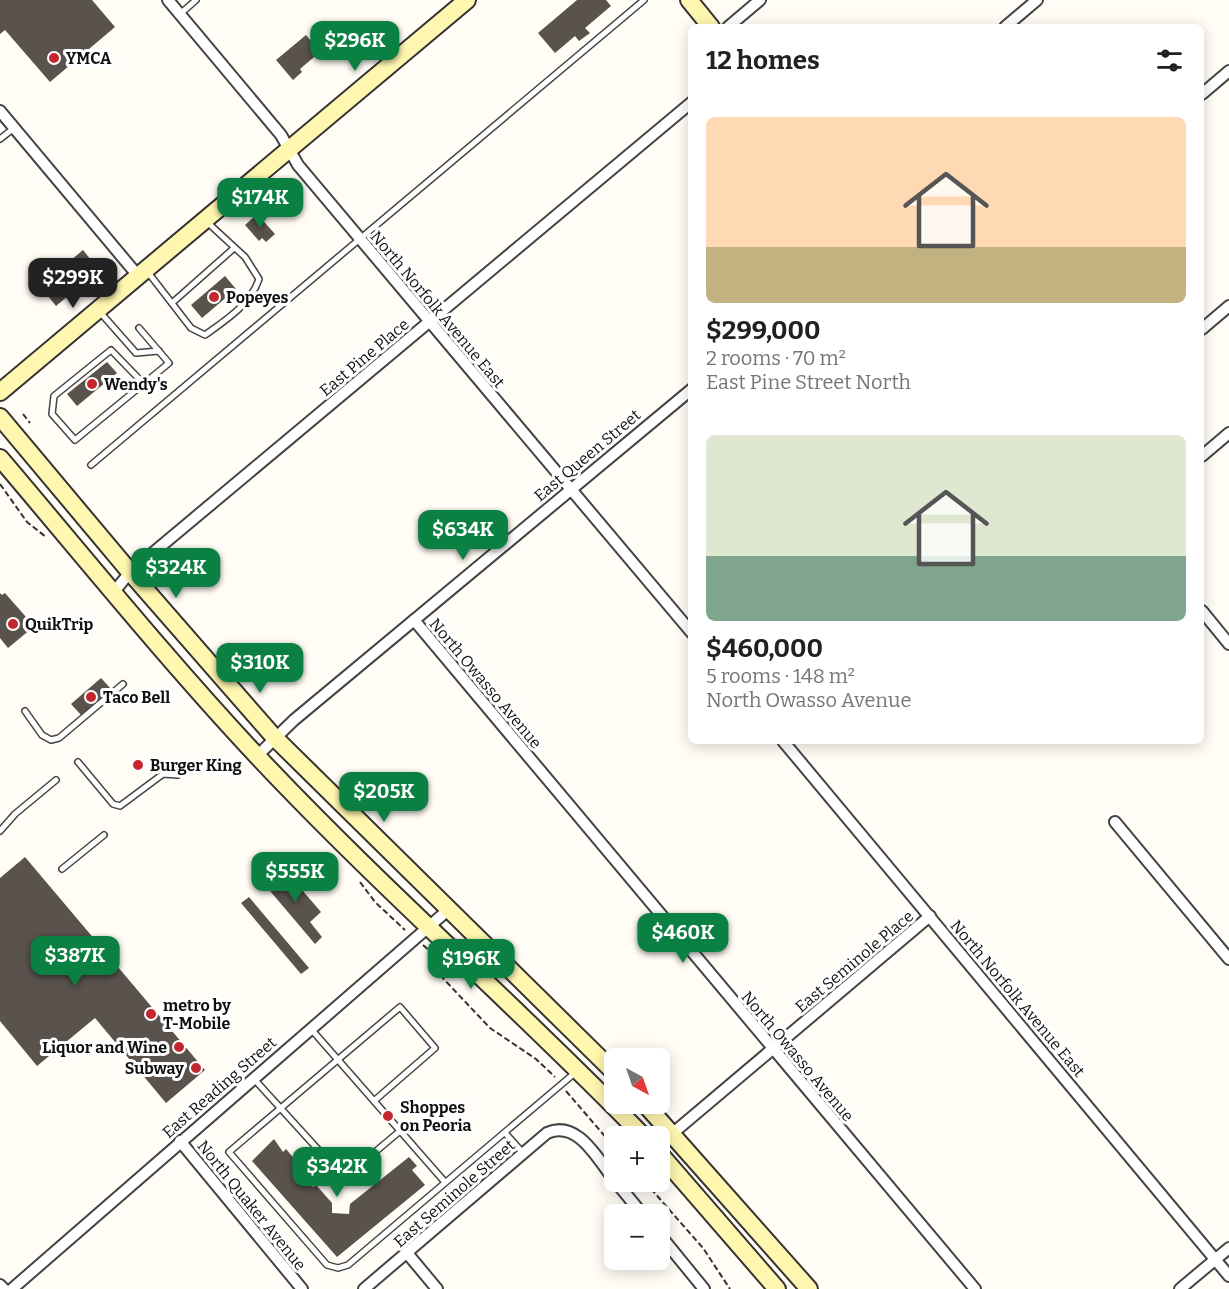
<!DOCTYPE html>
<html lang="en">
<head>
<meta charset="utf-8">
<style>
	body { margin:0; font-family:Bitter,serif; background:#f6f6f6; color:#202124; height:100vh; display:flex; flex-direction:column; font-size:22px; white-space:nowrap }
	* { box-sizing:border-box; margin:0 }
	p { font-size:20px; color:#757577 }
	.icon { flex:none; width:33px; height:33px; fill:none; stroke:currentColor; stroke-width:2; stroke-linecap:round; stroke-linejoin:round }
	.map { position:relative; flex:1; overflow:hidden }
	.side { position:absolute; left:688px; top:24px; width:516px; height:720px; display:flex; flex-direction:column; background:#fff; border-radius:9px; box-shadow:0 3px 15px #0003 }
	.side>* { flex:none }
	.needle { width:39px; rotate:140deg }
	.controls { position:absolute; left:604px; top:1048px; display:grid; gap:12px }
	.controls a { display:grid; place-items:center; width:66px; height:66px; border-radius:9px; background:#fff; box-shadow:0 3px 15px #0003; font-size:30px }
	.price { position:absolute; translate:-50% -51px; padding:0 14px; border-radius:12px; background:#0b8043; color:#fff; font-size:20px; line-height:39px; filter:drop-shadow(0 2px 3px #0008) }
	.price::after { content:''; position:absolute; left:50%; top:36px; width:18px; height:14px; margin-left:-9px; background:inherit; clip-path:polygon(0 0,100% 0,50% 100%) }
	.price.active { background:#222; color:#fff }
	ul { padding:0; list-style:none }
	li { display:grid; align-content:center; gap:12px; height:318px; padding:0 18px }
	li span { display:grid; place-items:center; height:186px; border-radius:9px; color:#555 }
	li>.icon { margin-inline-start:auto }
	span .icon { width:108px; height:108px; fill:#fffc; stroke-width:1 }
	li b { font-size:26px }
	h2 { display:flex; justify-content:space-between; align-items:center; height:72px; padding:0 18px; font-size:26px }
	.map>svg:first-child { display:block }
	.building { fill:#5a524d }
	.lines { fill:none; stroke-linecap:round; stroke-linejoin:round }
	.lane-casing { stroke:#444; stroke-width:8 }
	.street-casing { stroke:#444; stroke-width:14 }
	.secondary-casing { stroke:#333; stroke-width:20 }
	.path { stroke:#333; stroke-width:2; stroke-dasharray:6 3; stroke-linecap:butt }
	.lane { stroke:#fff; stroke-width:5 }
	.street { stroke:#fff; stroke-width:10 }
	.secondary { stroke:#fff6b0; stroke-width:16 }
	.poi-dot { fill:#c4262e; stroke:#fff; stroke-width:2 }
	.labels { text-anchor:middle; stroke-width:6; stroke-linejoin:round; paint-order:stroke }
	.poi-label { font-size:16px; font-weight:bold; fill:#111; stroke:#fff; text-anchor:start }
	.street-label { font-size:16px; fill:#111; stroke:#fff }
</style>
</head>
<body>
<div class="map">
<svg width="1229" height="1289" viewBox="0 0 1229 1289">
	<rect width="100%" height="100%" fill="#fffdf5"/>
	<g class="building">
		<path d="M0 0H92L115 27 50 82 5 30 0 34Z"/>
		<path d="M577 0H606L611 6 585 28 590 33 579 41 575 36 555 53 538 33Z"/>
		<path d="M306 35 320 52 300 69 302 72 293 80 276 60Z"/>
		<path d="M257 214 275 234 266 242 262 238 259 241 245 225Z"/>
		<path d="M83 250 99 270 56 306 40 286Z"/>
		<path d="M225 276 236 289 202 318 191 305Z"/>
		<path d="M107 362 117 373 77 406 67 394Z"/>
		<path d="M0 593 2 595 5 593 26 617 23 620 31 629 8 648 0 638Z"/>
		<path d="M101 678 111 689 81 715 71 704Z"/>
		<path d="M25 857 205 1070 166 1103 95 1018 37 1066 0 1021V878Z"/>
		<path d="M284 869 321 912 310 922 322 937 315 944 265 885Z"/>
		<path d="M249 897 309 968 301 974 241 903Z"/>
		<path d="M274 1139 283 1152 286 1149 297 1162 294 1165 313 1187 316 1185 332 1203V1213L349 1214 350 1204 409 1157 417 1166 412 1170 425 1185 337 1257 252 1161Z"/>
	</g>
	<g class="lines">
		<defs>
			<g id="lane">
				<path d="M180 14 196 0"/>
				<path d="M0 139 14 128"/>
				<path d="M147 271 191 328 205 335C226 320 251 304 259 279L245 257 207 222"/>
				<path d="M172 303 233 249"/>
				<path d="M99 311 136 353 159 351"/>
				<path d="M139 328 169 363 75 440 52 414 54 396 111 350 144 384"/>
				<path d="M91 465 644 0"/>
				<path d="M25 711 42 735 51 740 59 738 123 684"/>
				<path d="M78 762 113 804 120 806 163 774 178 775"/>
				<path d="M0 831 15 814 56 780"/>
				<path d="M62 869 104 835"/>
				<path d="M311 1029 444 1181"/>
				<path d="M254 1079 344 1178 400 1131"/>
				<path d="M374 1101 435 1048 400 1007 229 1152 327 1265 338 1268 348 1265 576 1072"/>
				<path d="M505 1133 523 1153"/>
			</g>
			<g id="street">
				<path d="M168 0 281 135 298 165 692 633"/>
				<path d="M728 27 760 0"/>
				<path d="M1005 27 1037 0"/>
				<path d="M1202 94 1229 71"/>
				<path d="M0 111 139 277"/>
				<path d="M1202 329 1229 306"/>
				<path d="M1202 456 1229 433"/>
				<path d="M114 592 130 572 692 102"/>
				<path d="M1202 611 1229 644"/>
				<path d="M414 620 975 1289"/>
				<path d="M783 741 1229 1276"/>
				<path d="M257 756 294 720 692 389"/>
				<path d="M1115 822 1229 959"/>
				<path d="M180 1141 302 1289"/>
				<path d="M660 1144 930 916"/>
				<path d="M616 1182 643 1215"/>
				<path d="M660 1235 704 1289"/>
				<path d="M407 1253 437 1289"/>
				<path d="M0 1285 4 1289"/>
				<path d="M12 1289 448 910"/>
				<path d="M364 1289 547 1133C578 1119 598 1160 615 1181"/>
				<path d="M1180 1289 1229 1248"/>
			</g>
			<g id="secondary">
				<path d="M689 0 711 27"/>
				<path d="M0 392 467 0"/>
				<path d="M0 417 130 572 274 737 615 1073"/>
				<path d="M0 458C85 558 168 661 258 757 382 889 518 1007 644 1137"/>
				<path d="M645 1104 809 1289"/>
				<path d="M660 1154 777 1289"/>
			</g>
		</defs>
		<use href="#lane" class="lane-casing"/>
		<use href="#street" class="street-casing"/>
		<use href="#secondary" class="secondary-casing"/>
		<g class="path">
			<path d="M23 414 30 423"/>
			<path d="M0 484 27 522 46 537"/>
			<path d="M360 882 375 902 405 930"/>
			<path d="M423 945 432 953 438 973 490 1028 536 1059 555 1077"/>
			<path d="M566 1091 615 1148"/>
			<path d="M645 1182 703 1248 730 1289"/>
		</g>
		<use href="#lane" class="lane"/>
		<use href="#street" class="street"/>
		<use href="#secondary" class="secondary"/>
	</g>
	<g class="poi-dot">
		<circle cx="54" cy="58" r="6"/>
		<circle cx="214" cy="297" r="6"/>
		<circle cx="92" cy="384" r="6"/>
		<circle cx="13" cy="624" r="6"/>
		<circle cx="91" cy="697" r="6"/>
		<circle cx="138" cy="765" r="6"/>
		<circle cx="151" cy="1014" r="6"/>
		<circle cx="179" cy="1047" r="6"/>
		<circle cx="196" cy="1068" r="6"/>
		<circle cx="388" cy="1116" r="6"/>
	</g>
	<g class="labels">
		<g class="poi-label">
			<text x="66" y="64">YMCA</text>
			<text x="226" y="303">Popeyes</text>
			<text x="104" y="390">Wendy's</text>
			<text x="25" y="630">QuikTrip</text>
			<text x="103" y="703">Taco Bell</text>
			<text x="150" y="771">Burger King</text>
			<text x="163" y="1011">metro by<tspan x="163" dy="18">T-Mobile</tspan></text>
			<text x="167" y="1053" text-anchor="end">Liquor and Wine</text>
			<text x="184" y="1074" text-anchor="end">Subway</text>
			<text x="400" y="1113">Shoppes<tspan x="400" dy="18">on Peoria</tspan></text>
		</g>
		<g class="street-label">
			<text transform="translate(438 309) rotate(50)" y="6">North Norfolk Avenue East</text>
			<text transform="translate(364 357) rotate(-40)" y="6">East Pine Place</text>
			<text transform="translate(587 455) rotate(-40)" y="6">East Queen Street</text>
			<text transform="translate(486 683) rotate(50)" y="6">North Owasso Avenue</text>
			<text transform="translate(854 961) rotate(-40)" y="6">East Seminole Place</text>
			<text transform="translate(1018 998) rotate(50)" y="6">North Norfolk Avenue East</text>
			<text transform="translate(798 1056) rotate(50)" y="6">North Owasso Avenue</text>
			<text transform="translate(219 1087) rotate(-41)" y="6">East Reading Street</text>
			<text transform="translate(454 1193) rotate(-41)" y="6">East Seminole Street</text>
			<text transform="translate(252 1205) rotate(51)" y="6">North Quaker Avenue</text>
		</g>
	</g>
</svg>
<div class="controls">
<a><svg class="needle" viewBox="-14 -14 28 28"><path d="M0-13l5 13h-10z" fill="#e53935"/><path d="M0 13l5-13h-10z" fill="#757577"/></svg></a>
<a>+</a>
<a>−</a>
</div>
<b class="price" style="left:355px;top:72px">$296K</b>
<b class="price" style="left:260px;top:229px">$174K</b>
<b class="price active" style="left:73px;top:309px">$299K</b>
<b class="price" style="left:463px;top:561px">$634K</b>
<b class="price" style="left:176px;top:599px">$324K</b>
<b class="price" style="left:260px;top:694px">$310K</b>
<b class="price" style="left:384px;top:823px">$205K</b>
<b class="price" style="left:295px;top:903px">$555K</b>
<b class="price" style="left:683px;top:964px">$460K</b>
<b class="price" style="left:75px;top:987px">$387K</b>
<b class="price" style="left:471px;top:990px">$196K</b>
<b class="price" style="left:337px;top:1198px">$342K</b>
<section class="side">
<h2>12 homes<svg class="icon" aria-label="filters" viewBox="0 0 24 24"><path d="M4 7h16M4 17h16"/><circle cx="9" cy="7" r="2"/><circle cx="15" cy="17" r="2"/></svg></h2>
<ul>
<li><span style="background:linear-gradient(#ffd9b3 70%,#c2b280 0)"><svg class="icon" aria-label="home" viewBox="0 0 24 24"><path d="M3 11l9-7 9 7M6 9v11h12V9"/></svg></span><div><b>$299,000</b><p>2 rooms · 70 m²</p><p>East Pine Street North</p></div></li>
<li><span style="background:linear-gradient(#dfe7d0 65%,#7fa58c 0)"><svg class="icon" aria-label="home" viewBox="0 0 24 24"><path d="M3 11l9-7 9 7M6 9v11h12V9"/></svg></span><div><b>$460,000</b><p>5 rooms · 148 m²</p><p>North Owasso Avenue</p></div></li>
</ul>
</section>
</div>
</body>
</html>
